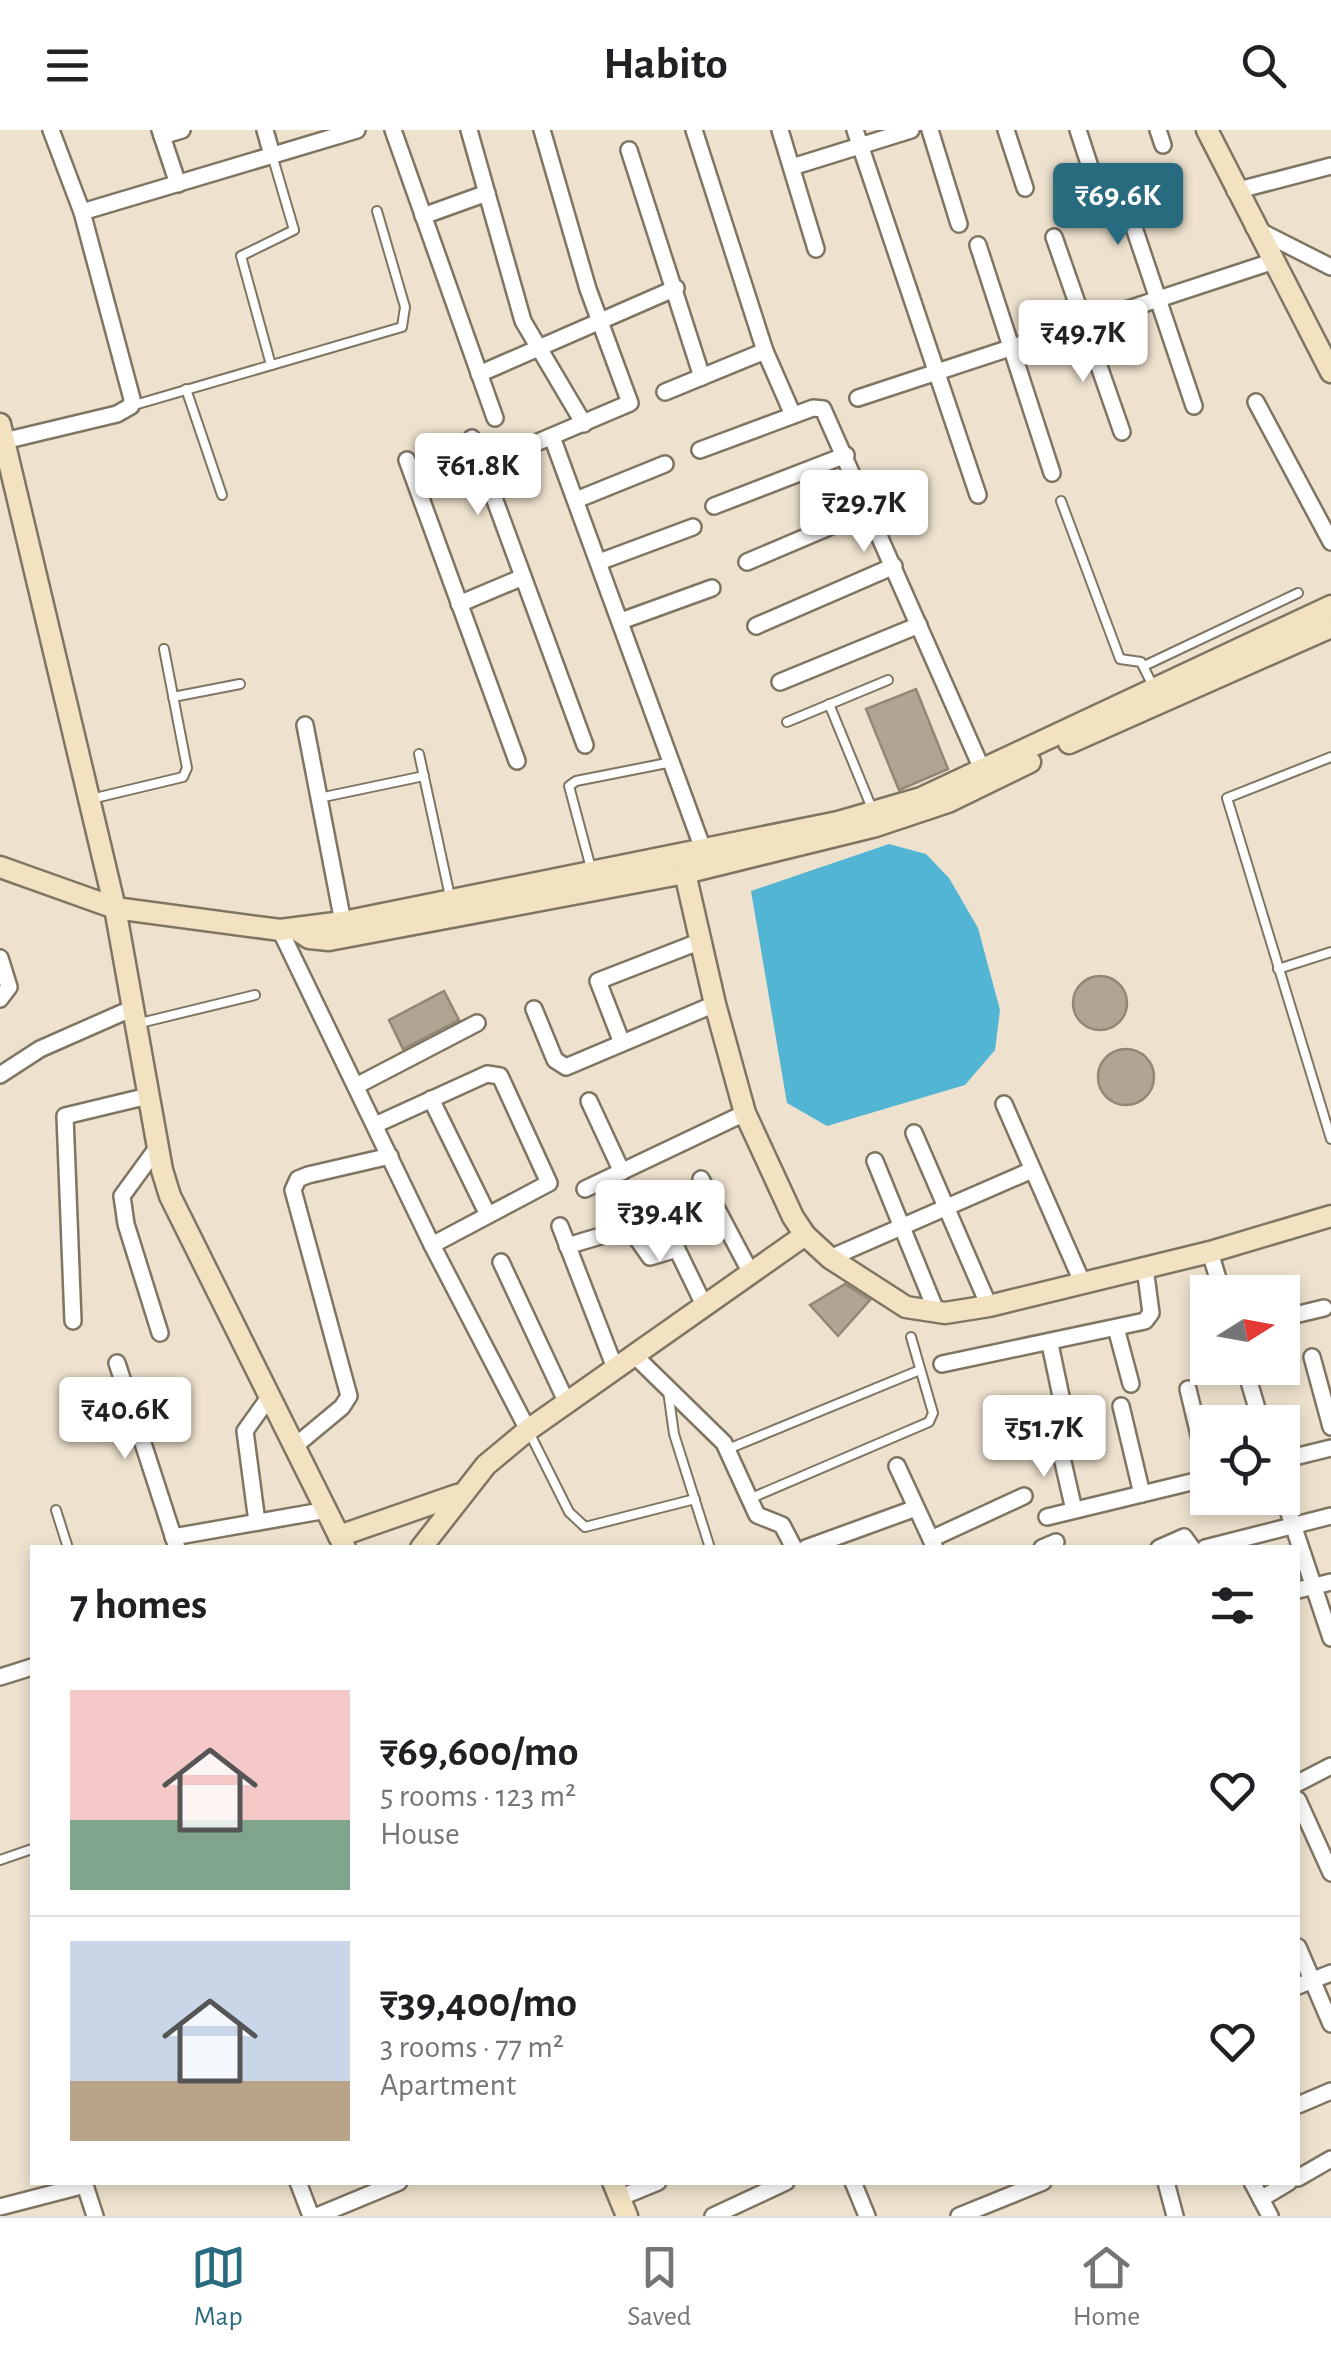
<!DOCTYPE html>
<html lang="en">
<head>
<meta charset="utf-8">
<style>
	body { margin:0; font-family:"Alegreya Sans",sans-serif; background:#f6f6f6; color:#202124; height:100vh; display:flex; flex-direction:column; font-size:38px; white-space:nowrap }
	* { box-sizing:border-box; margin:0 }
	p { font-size:32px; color:#757577 }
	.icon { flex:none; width:55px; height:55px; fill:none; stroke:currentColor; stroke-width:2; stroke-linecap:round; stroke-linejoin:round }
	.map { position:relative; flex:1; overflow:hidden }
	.side { position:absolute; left:30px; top:1415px; width:1270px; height:640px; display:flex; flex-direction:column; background:#fff; border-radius:0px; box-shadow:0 5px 15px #0003 }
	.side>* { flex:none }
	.needle { width:65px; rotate:79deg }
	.tools { position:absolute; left:1190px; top:1145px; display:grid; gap:20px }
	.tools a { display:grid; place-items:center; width:110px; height:110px; border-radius:0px; background:#fff; box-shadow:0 5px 15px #0003; font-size:50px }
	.price { position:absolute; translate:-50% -85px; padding:0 22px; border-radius:10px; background:#fff; color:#222; font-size:32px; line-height:65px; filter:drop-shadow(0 2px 5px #0008) }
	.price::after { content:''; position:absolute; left:50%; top:60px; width:30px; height:22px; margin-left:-15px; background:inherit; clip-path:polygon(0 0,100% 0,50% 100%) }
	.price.selected { background:#296b7e; color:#fff }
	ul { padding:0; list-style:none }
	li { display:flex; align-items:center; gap:30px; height:250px; padding:0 40px }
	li+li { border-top:2px solid #e0e0e0 }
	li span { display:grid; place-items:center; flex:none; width:280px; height:200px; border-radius:0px; color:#555 }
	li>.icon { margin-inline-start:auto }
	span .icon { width:120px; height:120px; fill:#fffc; stroke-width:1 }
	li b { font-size:42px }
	h2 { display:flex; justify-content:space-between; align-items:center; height:120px; padding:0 40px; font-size:42px }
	header { display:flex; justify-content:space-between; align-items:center; height:130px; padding:0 40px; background:#fff; font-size:45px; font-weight:600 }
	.tab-bar { display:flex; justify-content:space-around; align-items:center; height:140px; border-top:2px solid #e0e0e0; background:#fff; font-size:28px; color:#757577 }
	.tab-bar a { display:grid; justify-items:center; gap:5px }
	.tab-bar .selected { color:#296b7e }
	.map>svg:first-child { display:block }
	.water { fill:#52b5d3 }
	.building { fill:#b0a592; stroke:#928875; stroke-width:2.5 }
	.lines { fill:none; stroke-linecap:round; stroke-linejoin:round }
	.lane-casing { stroke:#7f7563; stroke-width:12 }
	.street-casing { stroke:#7f7563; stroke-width:20 }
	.secondary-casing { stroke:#7f7563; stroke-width:25 }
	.lane { stroke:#fff; stroke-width:8 }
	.street { stroke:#fff; stroke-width:15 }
	.secondary { stroke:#f2e2c1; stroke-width:20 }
</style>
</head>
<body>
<header><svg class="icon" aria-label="menu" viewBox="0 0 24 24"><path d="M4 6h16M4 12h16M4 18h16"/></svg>Habito<svg class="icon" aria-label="search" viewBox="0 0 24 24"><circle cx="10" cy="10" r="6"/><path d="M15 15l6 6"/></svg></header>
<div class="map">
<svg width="1331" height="2086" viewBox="0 0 1331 2086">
	<rect width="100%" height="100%" fill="#eee2ce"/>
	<path class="water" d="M889 714 926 724 949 748 978 798 1000 880 995 920 965 955 827 996 787 973 751 761Z"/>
	<g class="building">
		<path d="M916 559 948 639 899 660 866 579Z"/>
		<circle cx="1100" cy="873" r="27"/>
		<path d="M444 861 459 890 403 919 389 890Z"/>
		<circle cx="1126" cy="947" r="28"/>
		<path d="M845 1154 870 1170 838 1206 810 1175Z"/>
	</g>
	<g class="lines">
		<defs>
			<g id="lane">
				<path d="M271 235 241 126 294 100 272 25"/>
				<path d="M186 259 222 365"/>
				<path d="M131 276 402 197 405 177 377 81"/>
				<path d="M1061 371 1120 529 1141 532 1154 558"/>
				<path d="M1144 536 1298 463"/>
				<path d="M173 567 240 554"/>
				<path d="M829 574 873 681"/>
				<path d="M787 592 888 550"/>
				<path d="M419 624 451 771"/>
				<path d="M1331 627 1227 668 1331 1009"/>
				<path d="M319 668 424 646"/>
				<path d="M91 669 183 647 187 638 164 519"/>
				<path d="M592 742 569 656 576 651 672 632"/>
				<path d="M1278 839 1331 822"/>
				<path d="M140 893 255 865"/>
				<path d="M668 1261 674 1304 710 1418"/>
				<path d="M529 1302 569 1382 585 1397 695 1369"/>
				<path d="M728 1319 920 1240"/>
				<path d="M749 1369 929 1292 933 1283 911 1207"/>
				<path d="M56 1380 68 1418"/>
				<path d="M0 1730 32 1719"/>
			</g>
			<g id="street">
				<path d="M160 0 178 54"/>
				<path d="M265 0 272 25"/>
				<path d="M393 0 495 288"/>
				<path d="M469 0 523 191 584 294"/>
				<path d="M694 0 765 221 793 285"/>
				<path d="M780 0 816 119"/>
				<path d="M855 0 978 365"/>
				<path d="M930 0 959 94"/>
				<path d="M1006 0 1025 58"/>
				<path d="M1078 0 1093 46"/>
				<path d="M1158 0 1163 15"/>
				<path d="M162 6 182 0"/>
				<path d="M629 20 702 247"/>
				<path d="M792 37 911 0"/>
				<path d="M1119 53 1194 276"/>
				<path d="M1235 61 1331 36"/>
				<path d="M82 82 357 0"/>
				<path d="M423 86 487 63"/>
				<path d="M1254 98 1331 137"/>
				<path d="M1054 107 1122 302"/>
				<path d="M978 115 1052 343"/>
				<path d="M479 244 676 158"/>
				<path d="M665 262 765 221"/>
				<path d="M858 268 1271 132"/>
				<path d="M1256 272 1331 412"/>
				<path d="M552 307 703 719"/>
				<path d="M472 308 585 615"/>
				<path d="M4 311 117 284 131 276 132 269 82 82 51 0"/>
				<path d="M700 320 813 278 823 279 982 639"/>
				<path d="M517 321 630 273 588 159 542 0"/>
				<path d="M407 330 517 631"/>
				<path d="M576 370 665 334"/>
				<path d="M714 376 846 325"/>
				<path d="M599 432 693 397"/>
				<path d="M747 432 869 380"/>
				<path d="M459 474 523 447"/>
				<path d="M621 491 712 458"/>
				<path d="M756 496 894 436"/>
				<path d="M780 552 919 495"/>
				<path d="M305 595 343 792"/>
				<path d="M280 800 432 1115 528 1300"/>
				<path d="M0 828 9 857 0 869"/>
				<path d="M534 879 555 930 566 937 715 874"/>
				<path d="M622 913 598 851 701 811"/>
				<path d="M0 945 40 919 133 878"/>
				<path d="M356 956 477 893"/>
				<path d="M431 969 488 1085"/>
				<path d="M589 971 622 1042"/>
				<path d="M1004 974 1083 1154"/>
				<path d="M375 995 487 944 500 946 549 1053 432 1115"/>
				<path d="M914 1003 989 1176"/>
				<path d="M157 1018 122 1066 126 1094 160 1203"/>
				<path d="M875 1031 937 1183"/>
				<path d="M701 1049 752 1145"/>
				<path d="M585 1059 745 983"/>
				<path d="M655 1074 705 1177"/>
				<path d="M560 1096 615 1238"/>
				<path d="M567 1116 624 1099 631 1100 650 1127 677 1119"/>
				<path d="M1210 1122 1222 1162"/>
				<path d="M830 1128 1032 1040"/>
				<path d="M501 1132 566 1271"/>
				<path d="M1282 1188 1324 1178"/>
				<path d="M73 1191 65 986 148 966"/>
				<path d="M1116 1198 1131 1254"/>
				<path d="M1050 1214 1062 1271"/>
				<path d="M634 1225 724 1313 757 1385 782 1395 794 1418"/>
				<path d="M1312 1227 1331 1297"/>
				<path d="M117 1233 177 1418"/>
				<path d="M942 1234 1145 1191 1151 1183 1145 1138"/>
				<path d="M1245 1238 1261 1292"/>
				<path d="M1188 1259 1208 1343"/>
				<path d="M1121 1276 1142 1364"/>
				<path d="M1058 1310 1074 1380"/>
				<path d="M295 1316 342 1277 349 1266 293 1060 298 1049 308 1045 390 1026"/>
				<path d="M1282 1330 1331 1318"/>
				<path d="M897 1336 935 1418"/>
				<path d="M1282 1362 1331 1508"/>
				<path d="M1047 1387 1208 1348"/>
				<path d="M257 1392 245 1301 270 1266"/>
				<path d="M173 1407 327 1380"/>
				<path d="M931 1409 1024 1366"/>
				<path d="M806 1418 916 1378"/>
				<path d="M1042 1418 1056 1412"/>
				<path d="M1159 1418 1184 1407 1192 1418"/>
				<path d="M1205 1418 1331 1386"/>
				<path d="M1298 1460 1331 1452"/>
				<path d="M0 1547 32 1537"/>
				<path d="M1298 1653 1331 1636"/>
				<path d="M1298 1670 1331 1743"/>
				<path d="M1298 1817 1331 1894"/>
				<path d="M1298 1856 1331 1843"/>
				<path d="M1298 1975 1331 1961"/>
				<path d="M1298 2048 1331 2029"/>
				<path d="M84 2052 95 2086"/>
				<path d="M298 2052 311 2086"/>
				<path d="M853 2052 867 2086"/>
				<path d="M1166 2052 1175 2086"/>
				<path d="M1252 2052 1270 2086"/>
				<path d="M619 2068 658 2052"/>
				<path d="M1261 2069 1289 2052"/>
				<path d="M0 2077 85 2055"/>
				<path d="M317 2086 399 2052"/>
				<path d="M713 2086 786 2052"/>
				<path d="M959 2086 1043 2052"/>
			</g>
			<g id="secondary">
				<path d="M1207 0 1331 242"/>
				<path d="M0 294 115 778 162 1040 170 1066 345 1418"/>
				<path d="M1069 613 1331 497"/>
				<path d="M0 737 115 778 280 800 343 792 838 692 921 668 1331 476"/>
				<path d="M685 743 715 874 745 983 793 1087 805 1105 830 1128 906 1177 945 1183 989 1176 1210 1122 1331 1086"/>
				<path d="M297 800 309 808 329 810 685 743 876 696 948 672 1030 632"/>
				<path d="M339 1406 457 1365"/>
				<path d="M421 1418 486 1335 528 1300 805 1105"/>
				<path d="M613 2052 627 2086"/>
			</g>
		</defs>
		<use href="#lane" class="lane-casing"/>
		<use href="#street" class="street-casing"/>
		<use href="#secondary" class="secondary-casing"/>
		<use href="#lane" class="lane"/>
		<use href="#street" class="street"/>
		<use href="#secondary" class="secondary"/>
	</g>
</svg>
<div class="tools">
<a><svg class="needle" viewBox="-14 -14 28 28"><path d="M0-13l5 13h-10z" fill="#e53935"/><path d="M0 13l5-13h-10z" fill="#757577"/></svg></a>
<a><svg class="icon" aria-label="locate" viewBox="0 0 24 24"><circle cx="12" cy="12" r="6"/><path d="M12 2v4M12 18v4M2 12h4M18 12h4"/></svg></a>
</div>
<b class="price selected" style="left:1118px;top:118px">₹69.6K</b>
<b class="price" style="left:1083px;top:255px">₹49.7K</b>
<b class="price" style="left:478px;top:388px">₹61.8K</b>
<b class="price" style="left:864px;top:425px">₹29.7K</b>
<b class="price" style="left:660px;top:1135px">₹39.4K</b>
<b class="price" style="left:125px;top:1332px">₹40.6K</b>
<b class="price" style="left:1044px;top:1350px">₹51.7K</b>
<section class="side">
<h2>7 homes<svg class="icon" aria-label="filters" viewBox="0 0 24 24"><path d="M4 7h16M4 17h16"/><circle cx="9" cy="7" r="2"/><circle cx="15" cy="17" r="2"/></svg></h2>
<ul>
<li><span style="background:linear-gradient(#f6c9c9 65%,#7fa58c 0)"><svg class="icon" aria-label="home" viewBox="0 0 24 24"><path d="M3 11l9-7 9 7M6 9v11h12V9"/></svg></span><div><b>₹69,600/mo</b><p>5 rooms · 123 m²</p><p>House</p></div><svg class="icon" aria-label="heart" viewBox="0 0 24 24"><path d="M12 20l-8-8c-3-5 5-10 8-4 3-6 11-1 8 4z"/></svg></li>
<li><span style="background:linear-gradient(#c9d6e8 70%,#b9a48a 0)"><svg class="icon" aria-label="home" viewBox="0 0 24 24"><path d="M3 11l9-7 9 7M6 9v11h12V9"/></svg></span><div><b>₹39,400/mo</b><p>3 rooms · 77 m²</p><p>Apartment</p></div><svg class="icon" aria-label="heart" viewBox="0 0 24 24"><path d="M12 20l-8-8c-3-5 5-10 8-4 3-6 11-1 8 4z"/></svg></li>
</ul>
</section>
</div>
<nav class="tab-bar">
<a class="selected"><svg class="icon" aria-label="map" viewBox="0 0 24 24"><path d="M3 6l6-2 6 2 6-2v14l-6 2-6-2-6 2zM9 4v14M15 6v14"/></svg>Map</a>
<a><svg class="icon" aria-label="saved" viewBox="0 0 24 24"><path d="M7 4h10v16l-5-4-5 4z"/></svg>Saved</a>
<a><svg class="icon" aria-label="home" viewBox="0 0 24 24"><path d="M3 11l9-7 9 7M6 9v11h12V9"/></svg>Home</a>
</nav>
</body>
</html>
